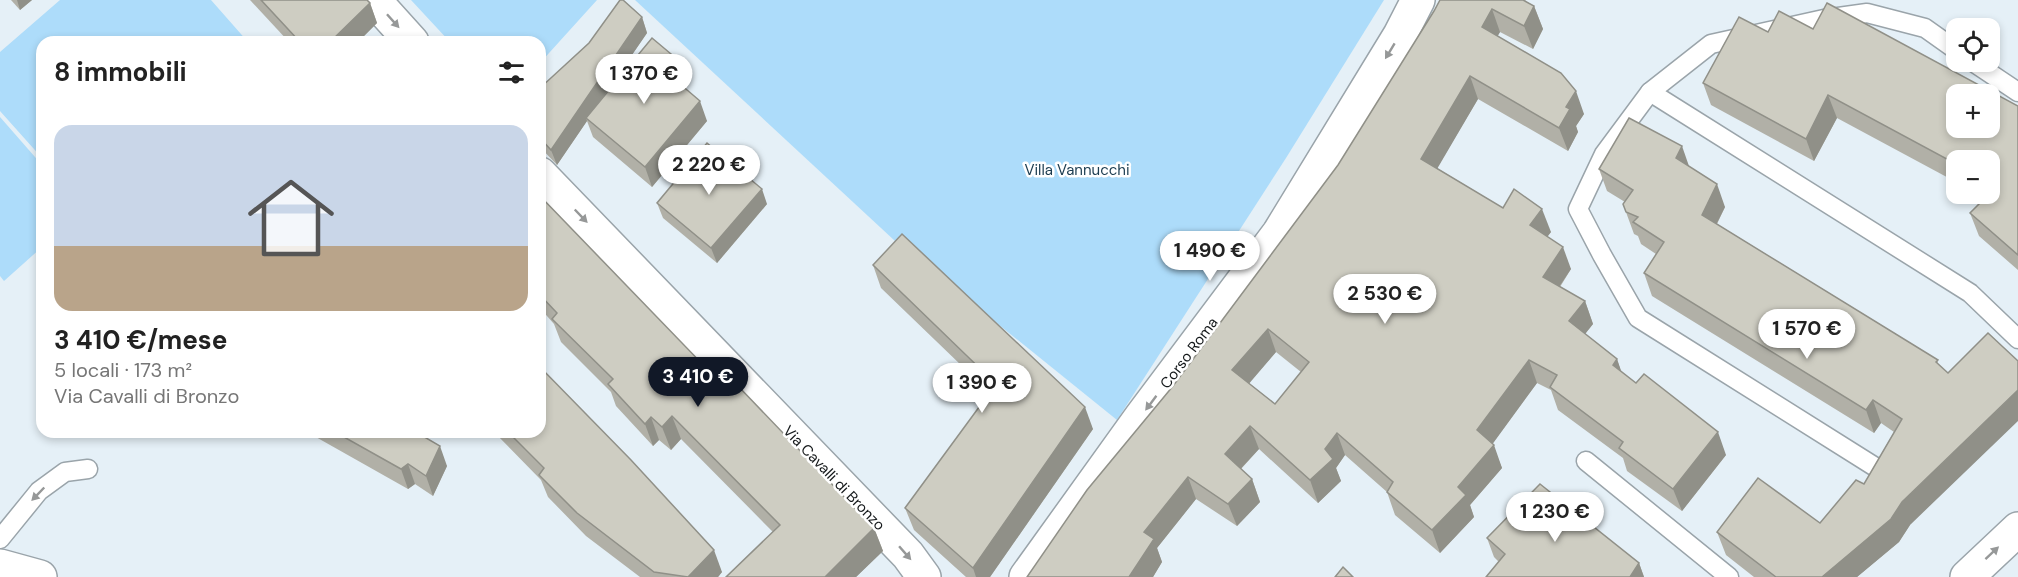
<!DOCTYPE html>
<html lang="it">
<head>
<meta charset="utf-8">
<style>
	body { margin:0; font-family:"DM Sans",sans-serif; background:#f6f6f6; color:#222; height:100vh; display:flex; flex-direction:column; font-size:22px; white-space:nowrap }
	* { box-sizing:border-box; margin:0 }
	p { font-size:20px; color:#767676 }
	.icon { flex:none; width:33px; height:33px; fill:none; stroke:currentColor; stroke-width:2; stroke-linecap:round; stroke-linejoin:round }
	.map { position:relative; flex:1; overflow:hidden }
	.details { position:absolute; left:36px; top:36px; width:510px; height:402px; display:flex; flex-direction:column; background:#fff; border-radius:18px; box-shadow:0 3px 9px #0003 }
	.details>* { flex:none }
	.tools { position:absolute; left:1946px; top:18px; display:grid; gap:12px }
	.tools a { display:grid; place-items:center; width:54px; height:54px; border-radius:12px; background:#fff; box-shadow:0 3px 9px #0003; font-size:30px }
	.price { position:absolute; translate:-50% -51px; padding:0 14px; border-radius:21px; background:#fff; color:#222; font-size:20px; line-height:39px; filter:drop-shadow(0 2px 3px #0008) }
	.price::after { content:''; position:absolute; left:50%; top:36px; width:18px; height:14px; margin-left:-9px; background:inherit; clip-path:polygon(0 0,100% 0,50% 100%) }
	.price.selected { background:#111827; color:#fff }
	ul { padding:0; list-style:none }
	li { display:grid; align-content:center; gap:12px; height:318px; padding:0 18px }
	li+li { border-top:2px solid #e0e0e0 }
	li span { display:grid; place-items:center; height:186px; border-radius:18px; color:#555 }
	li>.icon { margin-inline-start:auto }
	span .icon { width:108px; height:108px; fill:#fffc; stroke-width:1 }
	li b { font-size:26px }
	h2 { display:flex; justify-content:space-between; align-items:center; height:72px; padding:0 18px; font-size:26px }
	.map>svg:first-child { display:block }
	.green { fill:#addcfa }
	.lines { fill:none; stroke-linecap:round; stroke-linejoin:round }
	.lane-casing { stroke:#9aa4aa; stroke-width:21 }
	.street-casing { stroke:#9aa4aa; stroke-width:36 }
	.lane { stroke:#fff; stroke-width:18 }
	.street { stroke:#fff; stroke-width:33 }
	.wall { fill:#b1b0a7; fill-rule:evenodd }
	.shaded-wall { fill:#909088 }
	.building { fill:#cecdc2; stroke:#909088; stroke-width:1.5; fill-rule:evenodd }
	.oneway { fill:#969898 }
	.labels { text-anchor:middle; stroke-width:5; stroke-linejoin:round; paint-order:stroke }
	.park-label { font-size:15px; fill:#1b3c50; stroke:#fff }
	.street-label { font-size:15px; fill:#15191b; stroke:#fff }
</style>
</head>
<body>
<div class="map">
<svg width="2018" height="577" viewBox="0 0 2018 577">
	<rect width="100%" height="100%" fill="#e5f0f7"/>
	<g class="green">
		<path d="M60 0H211L248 42H42V158L0 111V52Z"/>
		<path d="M411 0H597L540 63V42H450Z"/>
		<path d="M635 0H1384L1286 158 1117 420 895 241Z"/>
		<path d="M0 117 42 165V247L4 281 0 276Z"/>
	</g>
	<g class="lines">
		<defs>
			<g id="lane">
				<path d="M1973 62 2018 92"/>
				<path d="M1650 92 1970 293 2018 339"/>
				<path d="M1586 461 1729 577"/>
				<path d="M1880 470 1638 318 1602 255 1578 209 1604 154 1650 92 1711 44 1824 19 1867 13 1925 28 1956 50"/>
				<path d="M0 539 39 491 65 472 88 469"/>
			</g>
			<g id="street">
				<path d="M374 0 412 42"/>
				<path d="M540 174 908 555 924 577"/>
				<path d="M0 566 40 577"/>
				<path d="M1026 577 1141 417 1279 233 1400 35 1418 0"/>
				<path d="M1967 577 2018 529"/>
			</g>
		</defs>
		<use href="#lane" class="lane-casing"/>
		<use href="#street" class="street-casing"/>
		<use href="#lane" class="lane"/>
		<use href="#street" class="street"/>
	</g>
	<g class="wall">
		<path d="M11 0H32L20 10Z"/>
		<path d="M250 0H367L370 3 377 23 358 42H289Z"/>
		<path d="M1440 0H1526L1525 1 1534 6 1543 29 1533 49 1500 32 1497 36 1584 114 1576 126 1578 132 1568 151 1478 99 1437 168 1503 208 1551 232 1547 236 1571 269 1560 287 1585 301 1593 324 1585 334 1617 359 1621 372 1726 455 1682 511 1627 471 1623 458 1558 410 1551 390 1537 383 1492 444 1502 468 1470 505 1474 517 1440 553 1395 515 1387 492 1345 455 1336 468 1341 481 1318 503 1259 449 1241 469 1252 479 1260 502 1237 526 1196 499 1157 548 1162 562 1153 577H1027L1173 386 1338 165 1434 11ZM1276 352 1301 372 1275 404 1249 383Z"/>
		<path d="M642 17 647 33 603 97 684 79 680 84 707 121 652 187 593 137 587 121 557 165 540 147V88Z"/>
		<path d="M1813 29 2018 106V270L1979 236 1970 213 1984 198 1977 194H1989V160H1956V182L1837 118 1814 161 1711 105 1703 83 1768 32Z"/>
		<path d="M1690 167 1725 207 1717 224 1938 360 1910 525 1899 542 1857 577H1754L1726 555 1717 532 1820 523 1864 484 1894 432 1881 423 1874 433 1652 296 1644 273 1656 254 1641 244 1638 236 1634 234 1623 204 1625 202 1607 191 1599 169Z"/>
		<path d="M540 196 710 372 874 528 883 551 856 577H726L773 532 681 439 671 450 659 440 653 446 616 406 611 392 561 342 554 324 540 308Z"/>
		<path d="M657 203 767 204 717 263 663 218Z"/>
		<path d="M873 265 1093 429 990 577H966L914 530 905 508 990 393 881 288Z"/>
		<path d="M307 432H416L447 466 433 496 415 484 408 489Z"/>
		<path d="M494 432H540L722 572 718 577H640L586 536 548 497 541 480Z"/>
		<path d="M1487 538 1639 563 1644 577H1486L1499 562 1494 557Z"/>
	</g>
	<g class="shaded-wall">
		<path d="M17 0H32L20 10Z"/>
		<path d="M370 3 377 23 358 42H330Z"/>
		<path d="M1534 6 1543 29 1533 49 1524 26Z"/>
		<path d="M1492 9 1500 32 1490 50 1482 27Z"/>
		<path d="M642 17 647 33 588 119 586 118 587 121 557 165 551 150Z"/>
		<path d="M677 59 684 79 673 92 666 72Z"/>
		<path d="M1470 76 1478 99 1430 181 1421 159Z"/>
		<path d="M1576 91 1584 114 1576 126 1578 132 1568 151 1559 128 1566 107Z"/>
		<path d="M1828 95 1837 118 1814 161 1806 139Z"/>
		<path d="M700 101 707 121 652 187 645 167Z"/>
		<path d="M1682 146 1690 169 1676 158Z"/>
		<path d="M1717 184 1725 207 1710 237 1702 215Z"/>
		<path d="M762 189 767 204 717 263 711 248Z"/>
		<path d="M1542 209 1551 232 1539 248 1530 225Z"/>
		<path d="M1563 247 1571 269 1551 299 1543 277Z"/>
		<path d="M1585 301 1593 324 1577 344 1569 321Z"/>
		<path d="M1268 329 1276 352 1241 393 1232 370Z"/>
		<path d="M1617 359 1625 382 1613 365Z"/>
		<path d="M1529 360 1537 383 1486 453 1477 430Z"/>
		<path d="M2018 390V421L1910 525 1899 542 1857 577H1822L1902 502Z"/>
		<path d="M1873 400 1881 423 1874 433 1866 410Z"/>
		<path d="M1085 407 1093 429 990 577H976L973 568Z"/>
		<path d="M672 416 681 439 671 450 662 427Z"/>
		<path d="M651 417 659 440 653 446 645 424Z"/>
		<path d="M1250 426 1259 449 1233 477 1225 454Z"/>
		<path d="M1718 432 1726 455 1682 511 1673 489Z"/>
		<path d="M1337 433 1345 455 1336 468 1341 481 1318 503 1310 480 1325 449Z"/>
		<path d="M1494 445 1502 468 1470 505 1474 517 1440 553 1432 530 1458 487Z"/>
		<path d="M440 446 447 466 433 496 426 476Z"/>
		<path d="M408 464 415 484 408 489 401 469Z"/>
		<path d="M1188 477 1196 499 1157 548 1162 562 1153 577H1129L1144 532Z"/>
		<path d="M1252 479 1260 502 1237 526 1228 504Z"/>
		<path d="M874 528 883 551 856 577H825Z"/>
		<path d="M714 550 722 572 718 577H688Z"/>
		<path d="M1639 563 1644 577H1630Z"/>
	</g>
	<g class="building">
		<path d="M261 0H367L370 3 330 42H300Z"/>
		<path d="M620 0H623L642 17 551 150 540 138V88L589 43Z"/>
		<path d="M1440 0H1523L1534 6 1524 26 1492 9 1482 27 1561 73 1576 91 1566 107 1570 109 1559 128 1470 76 1421 159 1503 208 1514 189 1542 209 1530 225 1563 247 1543 277 1585 301 1569 321 1617 359 1613 365 1636 383 1644 374 1718 432 1673 489 1619 448 1623 442 1550 387 1557 375 1529 360 1477 430 1494 445 1458 487 1466 495 1432 530 1387 492 1393 482 1337 433 1325 449 1333 459 1310 480 1250 426 1225 454 1252 479 1228 504 1188 477 1144 532 1154 539 1129 577H1027L1087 490 1173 386 1338 165 1434 11ZM1268 329 1309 362 1275 404 1232 370Z"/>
		<path d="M1827 3 2018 106V255L1970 213 1989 194 1995 185 1989 182V160H1956V164L1828 95 1806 139 1703 83 1739 17 1768 32 1779 11 1813 29ZM1956 94H1989V128H1956Z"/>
		<path d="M652 38 677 59 666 72 700 101 645 167 586 118Z"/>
		<path d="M1629 118 1682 146 1676 158 1717 184 1702 215 1938 360 1936 362 1948 373 1988 333 2018 361V390L1902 502 1891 519 1822 577H1776L1717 532 1758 478 1820 523 1856 480 1864 484 1902 419 1873 400 1866 410 1644 273 1664 242 1633 222 1638 217 1626 212 1623 204 1633 190 1599 169Z"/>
		<path d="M707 143 762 189 711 248 657 203Z"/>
		<path d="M540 196 710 372 717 364 874 528 825 577H726L780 525 672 416 662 427 651 417 645 424 608 384 613 379 552 319 557 313 540 295Z"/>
		<path d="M902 234 1085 407 973 568 905 508 996 384 873 265Z"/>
		<path d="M540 367 631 460 714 550 688 577 654 572 577 513 539 475 544 468 508 432H540Z"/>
		<path d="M335 432H416L440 446 426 476 408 464 401 469Z"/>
		<path d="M1540 484 1639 563 1630 577H1486L1505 554 1487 538Z"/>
		<path d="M1343 567 1353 577H1335Z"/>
	</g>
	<defs><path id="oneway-solid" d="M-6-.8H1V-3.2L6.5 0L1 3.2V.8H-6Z" transform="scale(1.5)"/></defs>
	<g class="oneway">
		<use href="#oneway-solid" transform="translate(393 21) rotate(48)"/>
		<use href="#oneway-solid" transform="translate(1390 51) rotate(121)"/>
		<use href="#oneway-solid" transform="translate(581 216) rotate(46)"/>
		<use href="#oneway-solid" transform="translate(1151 403) rotate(127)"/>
		<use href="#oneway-solid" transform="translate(38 494) rotate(134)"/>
		<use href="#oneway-solid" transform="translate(905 553) rotate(49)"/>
		<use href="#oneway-solid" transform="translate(1992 553) rotate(-43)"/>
	</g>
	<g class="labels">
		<g class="park-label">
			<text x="1077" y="175">Villa Vannucchi</text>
		</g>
		<g class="street-label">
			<text transform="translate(1189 353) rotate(-53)" y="5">Corso Roma</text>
			<text transform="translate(834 478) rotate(46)" y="5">Via Cavalli di Bronzo</text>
		</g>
	</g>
</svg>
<div class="tools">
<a><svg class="icon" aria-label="locate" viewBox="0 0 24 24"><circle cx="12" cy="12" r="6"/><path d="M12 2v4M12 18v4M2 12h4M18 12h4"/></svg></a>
<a>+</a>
<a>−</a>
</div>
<b class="price" style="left:644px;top:105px">1 370 €</b>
<b class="price" style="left:709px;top:196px">2 220 €</b>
<b class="price" style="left:1210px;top:282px">1 490 €</b>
<b class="price" style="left:1385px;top:325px">2 530 €</b>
<b class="price" style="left:1807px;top:360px">1 570 €</b>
<b class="price selected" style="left:698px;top:408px">3 410 €</b>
<b class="price" style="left:982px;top:414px">1 390 €</b>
<b class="price" style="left:1555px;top:543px">1 230 €</b>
<section class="details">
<h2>8 immobili<svg class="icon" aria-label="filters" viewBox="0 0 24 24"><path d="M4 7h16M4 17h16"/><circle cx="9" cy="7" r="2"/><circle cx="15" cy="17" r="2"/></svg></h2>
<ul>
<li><span style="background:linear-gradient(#c9d6e8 65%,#b9a48a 0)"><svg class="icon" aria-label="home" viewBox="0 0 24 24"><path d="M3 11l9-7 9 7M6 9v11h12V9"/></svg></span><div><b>3 410 €/mese</b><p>5 locali · 173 m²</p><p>Via Cavalli di Bronzo</p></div></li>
</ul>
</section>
</div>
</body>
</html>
